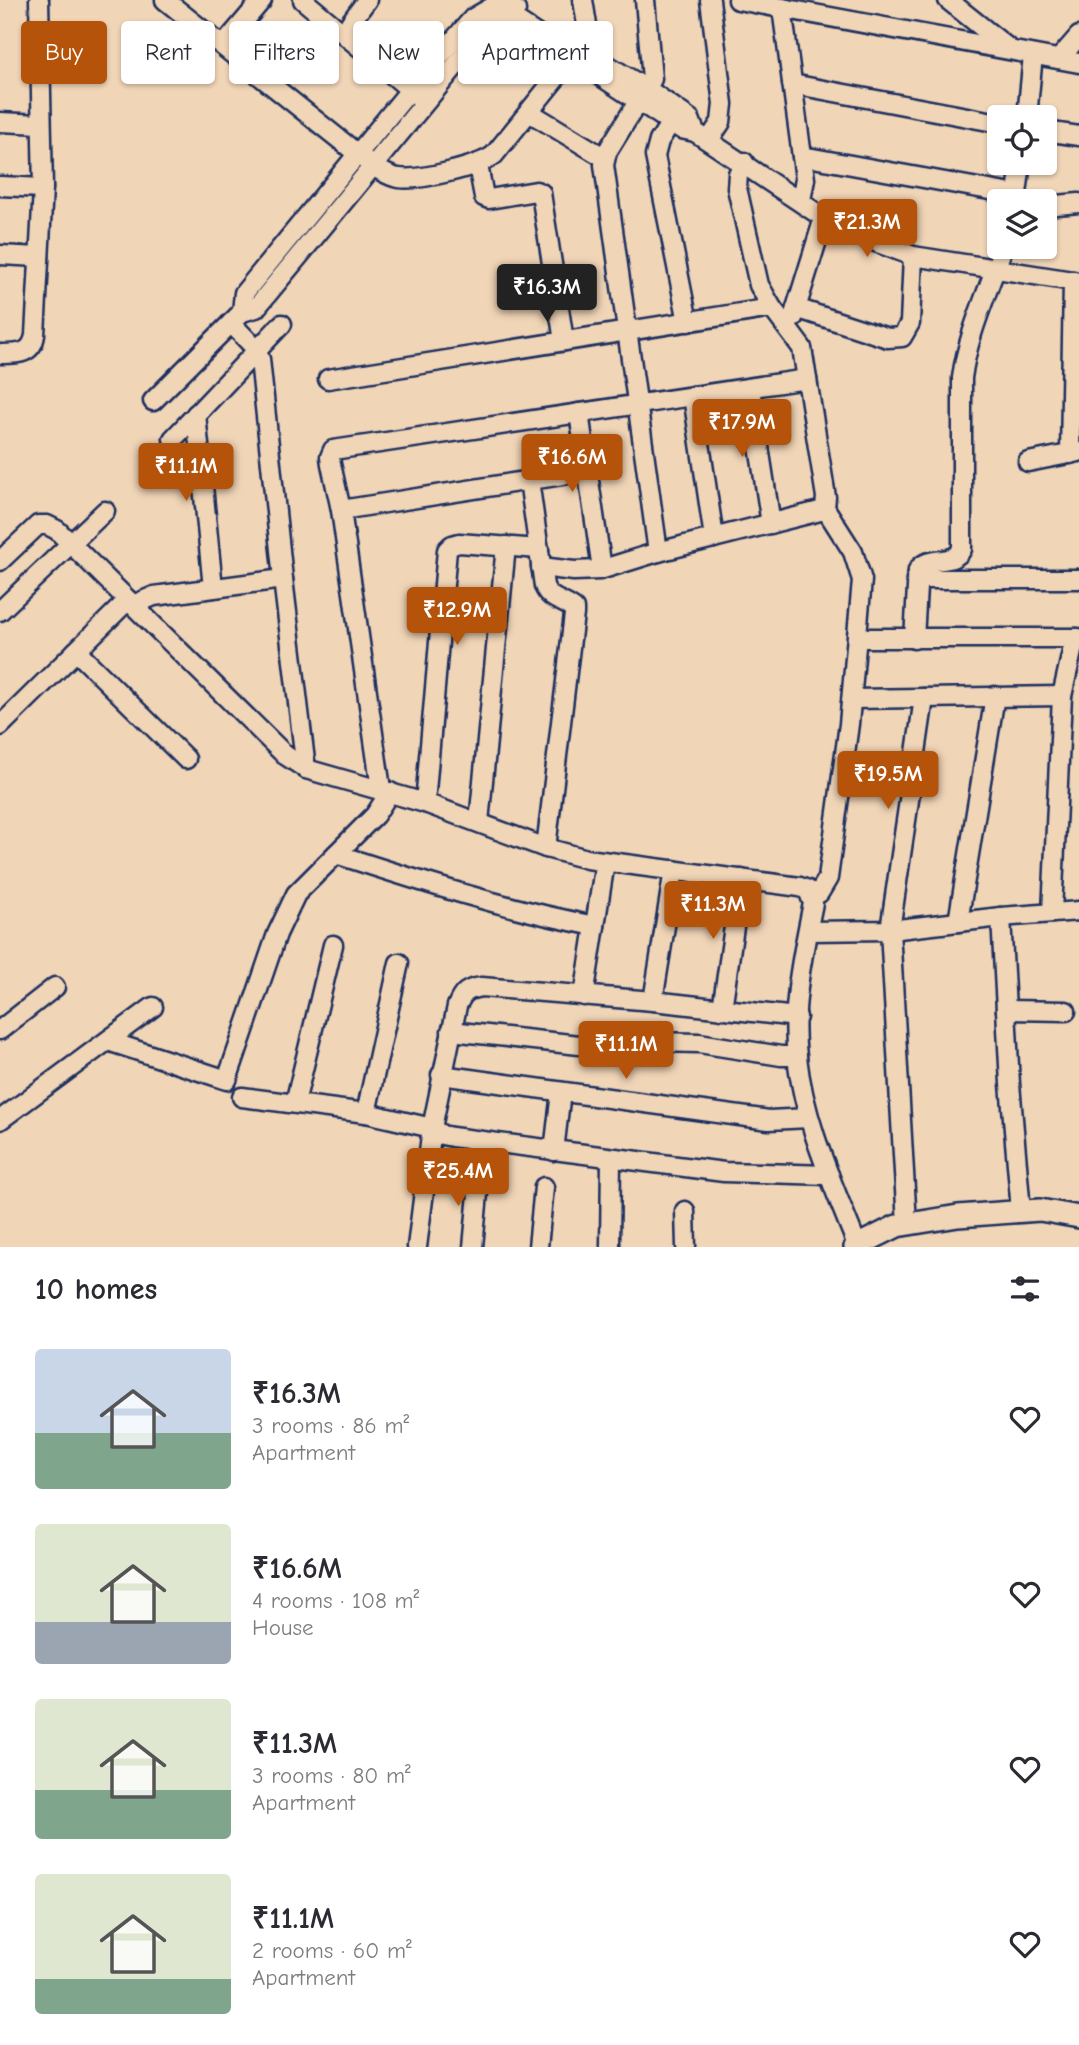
<!DOCTYPE html>
<html lang="en">
<head>
<meta charset="utf-8">
<style>
	body { margin:0; font-family:"Comic Neue",sans-serif; background:#f2f2f3; color:#2b2b33; height:100vh; display:flex; flex-direction:column; font-size:26px; white-space:nowrap }
	* { box-sizing:border-box; margin:0 }
	p { font-size:23px; color:#7c7c81 }
	.icon { flex:none; width:38px; height:38px; fill:none; stroke:currentColor; stroke-width:2; stroke-linecap:round; stroke-linejoin:round }
	.map { position:relative; height:1247px; overflow:hidden }
	.sheet { display:flex; flex-direction:column; background:#fff; flex:1 }
	.sheet>* { flex:none }
	.guide { position:absolute; left:21px; top:21px; width:700px; height:63px; display:flex; gap:14px }
	.buttons { position:absolute; left:987px; top:105px; display:grid; gap:14px }
	.buttons a { display:grid; place-items:center; width:70px; height:70px; border-radius:7px; background:#fff; box-shadow:0 2px 5px #0004; font-size:35px }
	.price { position:absolute; translate:-50% -60px; padding:0 16px; border-radius:7px; background:#b45309; color:#fff; font-size:23px; line-height:46px; filter:drop-shadow(0 2px 4px #0008) }
	.price::after { content:''; position:absolute; left:50%; top:42px; width:21px; height:16px; margin-left:-10px; background:inherit; clip-path:polygon(0 0,100% 0,50% 100%) }
	.price.on { background:#222; color:#fff }
	ul { padding:0; list-style:none }
	li { display:flex; align-items:center; gap:21px; height:175px; padding:0 35px }
	li span { display:grid; place-items:center; flex:none; width:196px; height:140px; border-radius:7px; color:#555 }
	li>.icon { margin-inline-start:auto }
	span .icon { width:84px; height:84px; fill:#fffc; stroke-width:1 }
	li b { font-size:30px }
	h2 { display:flex; justify-content:space-between; align-items:center; height:84px; padding:0 35px; font-size:30px }
	.tag { padding:0 24px; border-radius:7px; background:#fff; box-shadow:0 2px 5px #0004; font-size:24px; line-height:63px }
	.tag.on { background:#b45309; color:#fff }
	.map>svg:first-child { display:block }
	.lines { fill:none; stroke-linecap:round; stroke-linejoin:round }
	.minor-casing { stroke:#1b2f5e; stroke-width:23 }
	.major-casing { stroke:#1b2f5e; stroke-width:26 }
	.minor { stroke:#f1d5b7; stroke-width:18 }
	.major { stroke:#f1d5b7; stroke-width:21 }
</style>
</head>
<body>
<div class="map">
<svg width="1079" height="1247" viewBox="0 0 1079 1247">
	<rect width="100%" height="100%" fill="#f1d5b7"/>
	<filter id="ink" filterUnits="userSpaceOnUse"><feTurbulence type="fractalNoise" baseFrequency=".0143" numOctaves="2"/><feDisplacementMap in="SourceGraphic" scale="14" xChannelSelector="R" yChannelSelector="G"/><feConvolveMatrix kernelMatrix="1 2 1 2 8 2 1 2 1" color-interpolation-filters="sRGB"/></filter>
	<g filter="url(#ink)">
		<g class="lines">
			<defs>
				<g id="minor">
					<path d="M165 0 374 167C383 172 390 177 399 178 419 181 478 167 494 155L580 48 587 25 583 0"/>
					<path d="M303 0 419 97"/>
					<path d="M645 0 652 79 607 152 604 165 658 552"/>
					<path d="M738 0 1079 63"/>
					<path d="M948 0 1008 48"/>
					<path d="M782 8 805 179 801 200"/>
					<path d="M350 23 367 0"/>
					<path d="M351 24 427 86"/>
					<path d="M561 37 647 89 690 119 695 132"/>
					<path d="M223 46 262 0"/>
					<path d="M1059 59 1079 36"/>
					<path d="M792 84 999 123"/>
					<path d="M529 112 605 158"/>
					<path d="M1027 117 1033 55"/>
					<path d="M0 122 41 124"/>
					<path d="M671 122 659 141 655 156 688 322"/>
					<path d="M1045 131 1079 136"/>
					<path d="M709 140 721 122 723 104 710 0"/>
					<path d="M802 156 1017 195"/>
					<path d="M478 165 484 197 489 199 536 191 541 193 564 341"/>
					<path d="M0 186 43 188"/>
					<path d="M1016 201 1021 163"/>
					<path d="M1045 206 1079 203"/>
					<path d="M0 255 39 257"/>
					<path d="M796 308 888 338 902 337 910 323 913 256"/>
					<path d="M242 312 244 293 410 90 473 18 492 7 516 10"/>
					<path d="M793 318 824 218"/>
					<path d="M231 323 256 349 260 359 283 579 306 769"/>
					<path d="M0 354C17 354 32 355 35 335L43 188 39 0"/>
					<path d="M328 379 772 308"/>
					<path d="M750 388 771 524"/>
					<path d="M693 396 714 538"/>
					<path d="M153 401 242 312 256 308 489 25C499 17 506 17 518 22L681 129 695 132 824 218 849 231 878 243 913 256 1079 282"/>
					<path d="M579 413 602 569"/>
					<path d="M196 414 213 588"/>
					<path d="M173 439 282 324"/>
					<path d="M1070 454 1073 281"/>
					<path d="M1028 462 1079 452"/>
					<path d="M529 480 544 586C549 600 563 600 574 609V614L546 848"/>
					<path d="M341 510 588 471"/>
					<path d="M0 561 38 525H47L57 530 285 755 306 769 425 803 546 848 587 859 800 887 808 890 813 903C803 953 791 1005 797 1057 804 1122 833 1184 857 1245"/>
					<path d="M541 567 574 571 600 570 658 552 820 511 825 508 826 497 802 348 772 308 759 285 737 188 738 174 744 162"/>
					<path d="M916 579H1079"/>
					<path d="M133 605 154 596 283 579"/>
					<path d="M0 611 105 511"/>
					<path d="M859 638H1079"/>
					<path d="M914 639 918 570C928 554 953 567 962 549V378C968 332 989 290 1003 247"/>
					<path d="M76 651 186 759"/>
					<path d="M852 699 1062 696"/>
					<path d="M0 726 128 600"/>
					<path d="M381 789 341 510 331 464 330 457 333 450 807 379"/>
					<path d="M425 803 447 550 452 545 459 543 539 549"/>
					<path d="M479 822 506 546"/>
					<path d="M336 854C422 882 506 909 595 926"/>
					<path d="M812 896 819 893 828 878 849 724 862 580 853 552 825 508"/>
					<path d="M1052 913 1062 696 1075 638"/>
					<path d="M1001 917 1010 1084 1021 1211"/>
					<path d="M958 922 995 696"/>
					<path d="M808 931 890 930 1001 917 1079 911"/>
					<path d="M584 996 605 862"/>
					<path d="M653 1001 674 870"/>
					<path d="M722 1009 741 879"/>
					<path d="M1006 1010 1066 1011"/>
					<path d="M797 1017 653 1001 482 987C467 989 463 992 457 1006L432 1128 442 1135 452 1137 724 1172 829 1175"/>
					<path d="M0 1030 55 987"/>
					<path d="M451 1031 607 1048 652 1046"/>
					<path d="M108 1041 227 1080 277 934 296 894 375 815 390 792"/>
					<path d="M653 1042 699 1043 781 1056H797"/>
					<path d="M441 1075 769 1120 809 1118"/>
					<path d="M242 1097 366 1113 432 1128 417 1247"/>
					<path d="M295 1103 333 945"/>
					<path d="M366 1113 399 963"/>
					<path d="M0 1120 153 1007"/>
					<path d="M554 1151 561 1092"/>
					<path d="M685 1211 686 1247"/>
					<path d="M907 1224 890 930 924 698"/>
					<path d="M473 1247 480 1172"/>
					<path d="M538 1247 544 1187"/>
					<path d="M610 1247 611 1158"/>
				</g>
				<path id="major" d="M855 1247 897 1226 958 1216 1040 1210 1079 1217"/>
			</defs>
			<use href="#minor" class="minor-casing"/>
			<use href="#major" class="major-casing"/>
			<use href="#minor" class="minor"/>
			<use href="#major" class="major"/>
		</g>
	</g>
</svg>
<div class="buttons">
<a><svg class="icon" aria-label="locate" viewBox="0 0 24 24"><circle cx="12" cy="12" r="6"/><path d="M12 2v4M12 18v4M2 12h4M18 12h4"/></svg></a>
<a><svg class="icon" aria-label="layers" viewBox="0 0 24 24"><path d="M12 4l9 5-9 5-9-5zM3 14l9 5 9-5"/></svg></a>
</div>
<b class="price" style="left:867px;top:259px">₹21.3M</b>
<b class="price on" style="left:547px;top:324px">₹16.3M</b>
<b class="price" style="left:742px;top:459px">₹17.9M</b>
<b class="price" style="left:572px;top:494px">₹16.6M</b>
<b class="price" style="left:186px;top:503px">₹11.1M</b>
<b class="price" style="left:457px;top:647px">₹12.9M</b>
<b class="price" style="left:888px;top:811px">₹19.5M</b>
<b class="price" style="left:713px;top:941px">₹11.3M</b>
<b class="price" style="left:626px;top:1081px">₹11.1M</b>
<b class="price" style="left:458px;top:1208px">₹25.4M</b>
<div class="guide">
<a class="tag on">Buy</a>
<a class="tag">Rent</a>
<a class="tag">Filters</a>
<a class="tag">New</a>
<a class="tag">Apartment</a>
</div>
</div>
<section class="sheet">
<h2>10 homes<svg class="icon" aria-label="filters" viewBox="0 0 24 24"><path d="M4 7h16M4 17h16"/><circle cx="9" cy="7" r="2"/><circle cx="15" cy="17" r="2"/></svg></h2>
<ul>
<li><span style="background:linear-gradient(#c9d6e8 60%,#7fa58c 0)"><svg class="icon" aria-label="home" viewBox="0 0 24 24"><path d="M3 11l9-7 9 7M6 9v11h12V9"/></svg></span><div><b>₹16.3M</b><p>3 rooms · 86 m²</p><p>Apartment</p></div><svg class="icon" aria-label="heart" viewBox="0 0 24 24"><path d="M12 20l-8-8c-3-5 5-10 8-4 3-6 11-1 8 4z"/></svg></li>
<li><span style="background:linear-gradient(#dfe7d0 70%,#9aa5b1 0)"><svg class="icon" aria-label="home" viewBox="0 0 24 24"><path d="M3 11l9-7 9 7M6 9v11h12V9"/></svg></span><div><b>₹16.6M</b><p>4 rooms · 108 m²</p><p>House</p></div><svg class="icon" aria-label="heart" viewBox="0 0 24 24"><path d="M12 20l-8-8c-3-5 5-10 8-4 3-6 11-1 8 4z"/></svg></li>
<li><span style="background:linear-gradient(#dfe7d0 65%,#7fa58c 0)"><svg class="icon" aria-label="home" viewBox="0 0 24 24"><path d="M3 11l9-7 9 7M6 9v11h12V9"/></svg></span><div><b>₹11.3M</b><p>3 rooms · 80 m²</p><p>Apartment</p></div><svg class="icon" aria-label="heart" viewBox="0 0 24 24"><path d="M12 20l-8-8c-3-5 5-10 8-4 3-6 11-1 8 4z"/></svg></li>
<li><span style="background:linear-gradient(#dfe7d0 75%,#7fa58c 0)"><svg class="icon" aria-label="home" viewBox="0 0 24 24"><path d="M3 11l9-7 9 7M6 9v11h12V9"/></svg></span><div><b>₹11.1M</b><p>2 rooms · 60 m²</p><p>Apartment</p></div><svg class="icon" aria-label="heart" viewBox="0 0 24 24"><path d="M12 20l-8-8c-3-5 5-10 8-4 3-6 11-1 8 4z"/></svg></li>
</ul>
</section>
</body>
</html>
